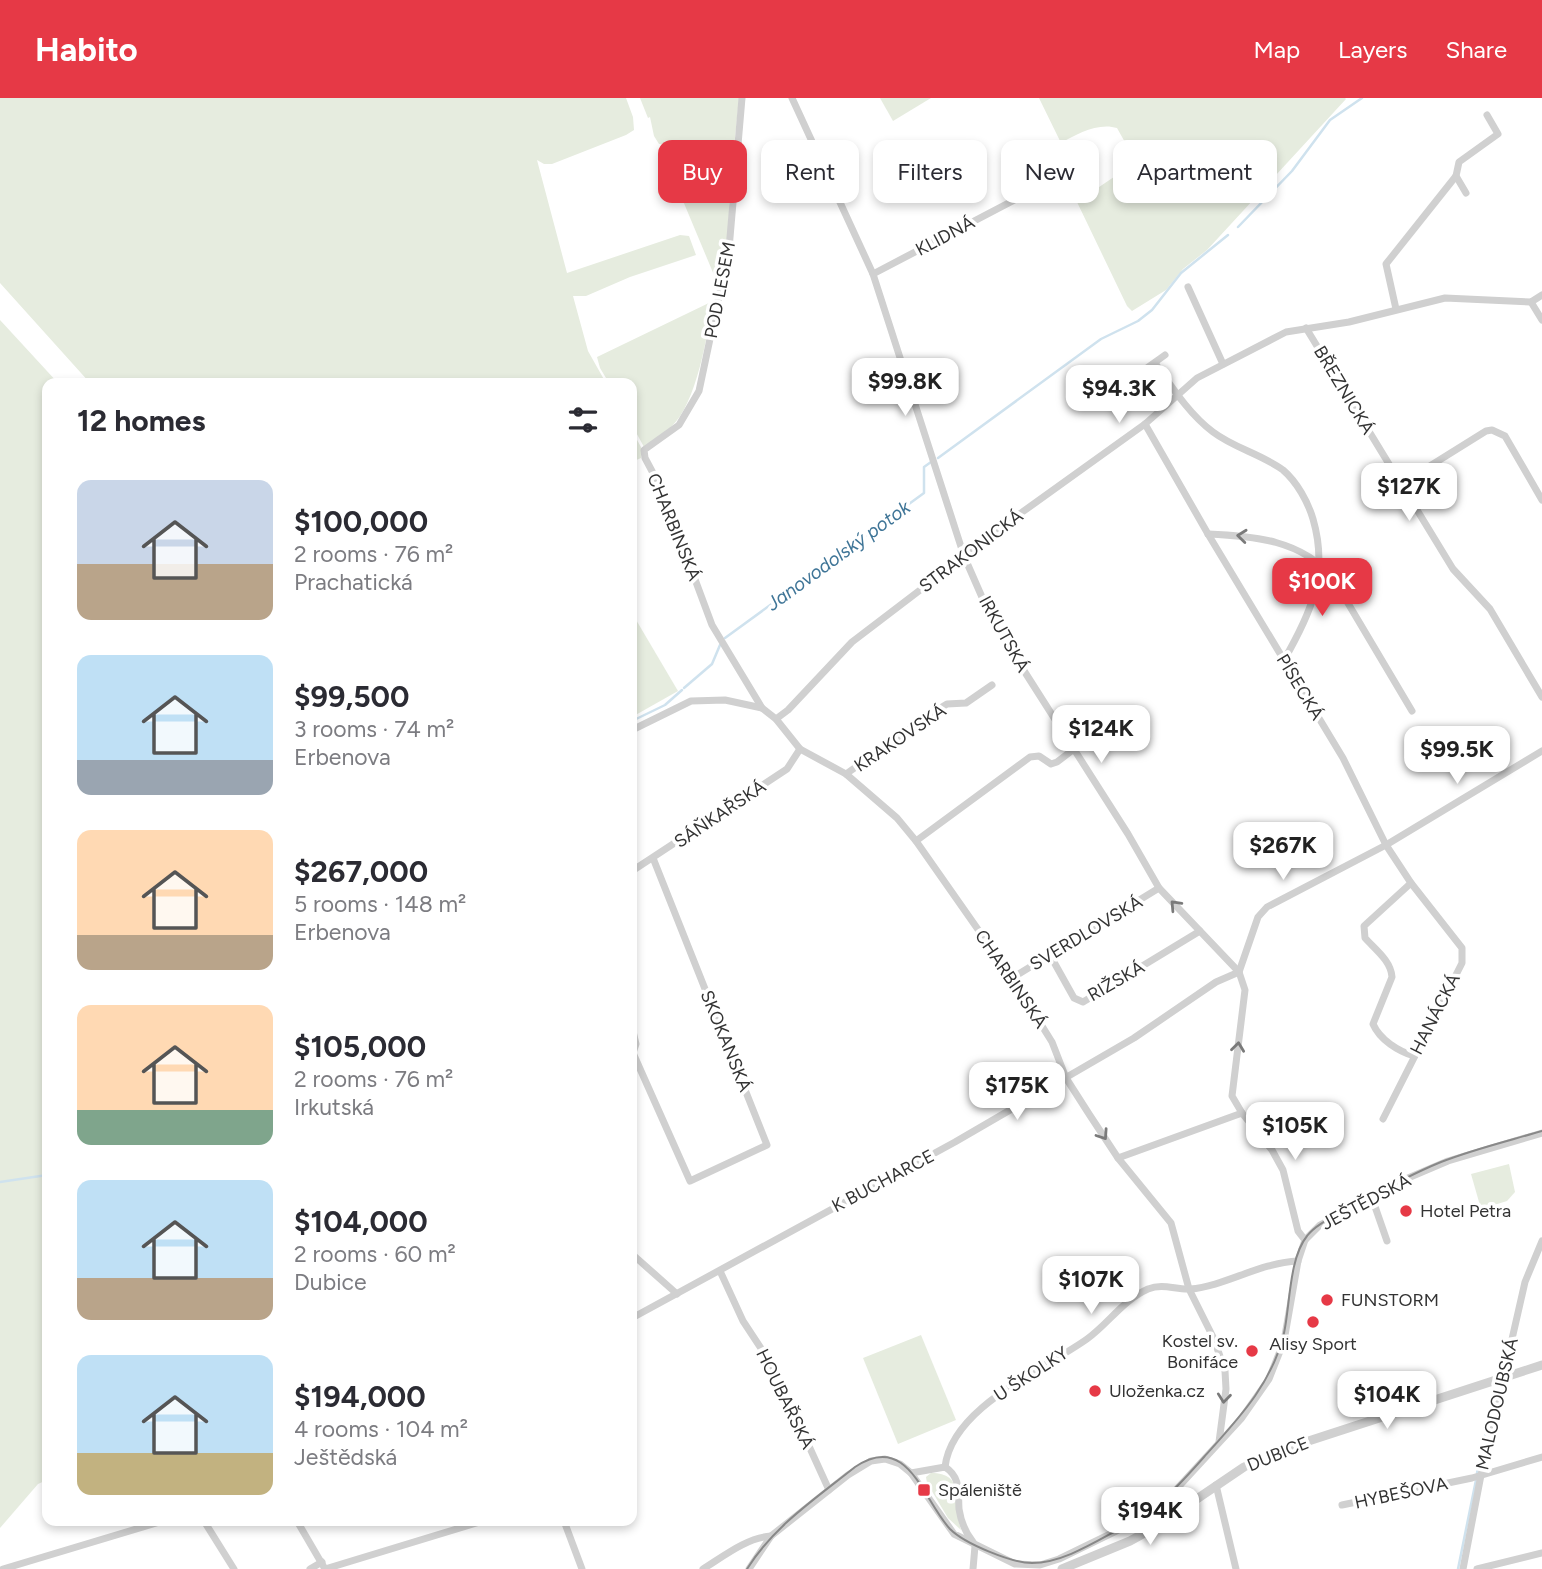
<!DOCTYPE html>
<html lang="en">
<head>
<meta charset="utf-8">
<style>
	body { margin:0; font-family:Figtree,sans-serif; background:#f7f7f7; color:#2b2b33; height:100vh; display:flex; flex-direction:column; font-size:26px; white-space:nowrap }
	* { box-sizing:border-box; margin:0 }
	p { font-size:23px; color:#7c7c81 }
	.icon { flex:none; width:38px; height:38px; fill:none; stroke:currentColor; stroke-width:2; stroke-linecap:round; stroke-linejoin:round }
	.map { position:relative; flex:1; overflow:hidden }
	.sheet { position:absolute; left:42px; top:280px; width:595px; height:1148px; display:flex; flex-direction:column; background:#fff; border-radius:14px; box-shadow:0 4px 10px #0003 }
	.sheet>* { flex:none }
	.top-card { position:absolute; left:658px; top:42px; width:665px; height:63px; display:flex; gap:14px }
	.price { position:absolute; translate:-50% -60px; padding:0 16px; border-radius:14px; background:#fff; color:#222; font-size:23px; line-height:46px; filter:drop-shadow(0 2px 4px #0008) }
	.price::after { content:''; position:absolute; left:50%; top:42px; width:21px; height:16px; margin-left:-10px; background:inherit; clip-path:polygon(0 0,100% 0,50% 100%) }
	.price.active { background:#e63946; color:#fff }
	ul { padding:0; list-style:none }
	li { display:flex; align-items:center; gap:21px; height:175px; padding:0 35px }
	li span { display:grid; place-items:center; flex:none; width:196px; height:140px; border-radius:14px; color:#555 }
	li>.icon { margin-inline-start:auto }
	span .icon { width:84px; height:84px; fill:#fffc; stroke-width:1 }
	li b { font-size:30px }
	h2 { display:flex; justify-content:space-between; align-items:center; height:84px; padding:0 35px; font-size:30px }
	.pill { padding:0 24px; border-radius:14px; background:#fff; box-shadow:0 4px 10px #0003; font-size:24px; line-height:63px }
	.pill.active { background:#e63946; color:#fff }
	header { display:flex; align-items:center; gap:42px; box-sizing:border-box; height:98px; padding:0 35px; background:#e63946; color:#fff }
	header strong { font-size:33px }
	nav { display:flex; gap:38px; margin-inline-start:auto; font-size:24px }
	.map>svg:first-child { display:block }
	.green { fill:#e6ecdf }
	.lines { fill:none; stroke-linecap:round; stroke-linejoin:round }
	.stream { stroke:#cfe2ee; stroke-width:2.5 }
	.minor { stroke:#d0d0d0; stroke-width:7 }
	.tertiary { stroke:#d0d0d0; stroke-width:9 }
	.tram { stroke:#888; stroke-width:2 }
	.oneway { stroke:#7a7a7a }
	.poi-dot { fill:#e63946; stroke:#fff; stroke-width:2.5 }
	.labels { text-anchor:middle; stroke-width:7; stroke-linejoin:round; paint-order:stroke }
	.street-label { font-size:18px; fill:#333; stroke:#fff }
	.poi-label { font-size:18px; fill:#333; stroke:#fff; text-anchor:start }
	.water-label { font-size:19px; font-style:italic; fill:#3f7597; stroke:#fff }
</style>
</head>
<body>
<header>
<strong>Habito</strong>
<nav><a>Map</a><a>Layers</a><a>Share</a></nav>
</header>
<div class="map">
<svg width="1542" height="1471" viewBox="0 0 1542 1471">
	<rect width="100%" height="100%" fill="#fff"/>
	<g class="green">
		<path d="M0 0H626L633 19 634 32 626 37 552 66H544L537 62 567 175 680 137 689 138 696 157 630 179 586 198H573L588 253 606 285H90L0 185Z"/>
		<path d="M640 0H739L730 90 728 147 720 183 714 177 663 55 667 47 659 46 654 38 650 19 648 20Z"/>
		<path d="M880 0H931L893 23Z"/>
		<path d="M1039 0H1345L1346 1 1207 152 1183 171 1166 192 1132 213 1127 208 1077 104 1136 64 1117 30C1099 24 1076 36 1061 45Z"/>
		<path d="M713 203C707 238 697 305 671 329 663 336 653 342 644 349L632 327V285H609L600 270 597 259Z"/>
		<path d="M0 222 58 285H47V1382L38 1386 0 1430Z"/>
		<path d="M632 333 641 349V360L632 364Z"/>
		<path d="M632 515 678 593 632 619Z"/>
		<path d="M1509 1066 1515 1094 1507 1103 1481 1111 1471 1076Z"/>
		<path d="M921 1237 956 1322 898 1346 863 1260Z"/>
		<path d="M931 1375C967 1375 953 1406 961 1432L948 1420 927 1385 926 1379Z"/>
	</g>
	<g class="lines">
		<g class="stream">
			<path d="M1238 129 1292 73 1330 22 1362 0"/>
			<path d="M938 360 1101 241 1138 223 1152 212 1181 175 1228 137"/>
			<path d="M725 540 924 395V369L931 364"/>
			<path d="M684 590 712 566 720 547"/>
			<path d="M632 623 665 607 682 592"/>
			<path d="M0 1084 47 1077"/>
			<path d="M1477 1375 1496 1288"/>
			<path d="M1458 1471 1476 1382"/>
		</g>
		<g class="minor">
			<path d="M742 0 729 151 699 293 679 327 644 352 645 360 661 390 712 527 762 610"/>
			<path d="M792 0 873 176 964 458 985 506 1021 568 1128 736 1159 790 1239 874 1245 892 1232 998 1242 1015 1272 1052 1283 1072 1298 1133 1305 1142"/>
			<path d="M1456 78 1466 95"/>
			<path d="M873 176 1018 100"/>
			<path d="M1188 189 1223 266"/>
			<path d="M1531 204 1542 222"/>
			<path d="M1396 211 1386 166 1456 78 1459 64 1498 36 1487 17"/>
			<path d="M1306 230 1453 471 1490 511 1542 599"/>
			<path d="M1155 265C1172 289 1189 316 1213 334 1234 350 1261 356 1283 372 1297 384 1308 404 1313 421 1329 476 1311 515 1284 562"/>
			<path d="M1123 287 1165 257"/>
			<path d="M1145 326 1208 436 1343 660 1386 747 1411 785 1462 850V865L1383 1021"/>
			<path d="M1401 386 1486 333 1492 332 1505 338 1542 402"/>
			<path d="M1208 436C1254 438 1302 442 1333 480L1412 613"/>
			<path d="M776 621 788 612 852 544 1021 415 1145 326 1197 280 1286 234 1349 224 1445 200 1531 204 1542 197"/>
			<path d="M632 632 691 603 725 602 762 610 776 621 800 651 846 676 897 720 916 743 1012 880 1052 944 1066 980 1089 1016 1118 1060 1171 1125 1189 1191 1214 1241 1225 1273 1226 1291 1219 1344"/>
			<path d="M846 676 934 614 947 606 966 605 992 587"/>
			<path d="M916 743 1030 659 1039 658 1051 666 1057 664 1074 651"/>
			<path d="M632 773 787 671 800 651"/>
			<path d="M1411 785 1364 828 1365 840C1376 852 1391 863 1392 879L1373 926C1380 942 1398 953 1414 958"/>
			<path d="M1050 857 1074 900 1083 904 1200 833"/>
			<path d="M1239 874 1258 819 1267 809 1386 747 1542 653"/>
			<path d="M1012 880 1159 790"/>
			<path d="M632 929 636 946 633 955 690 1083 767 1047 653 760"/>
			<path d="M1118 1060 1242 1015"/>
			<path d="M1372 1100 1387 1143"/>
			<path d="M632 1156 677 1196"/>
			<path d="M720 1173 743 1223 772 1267 829 1392"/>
			<path d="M632 1220 955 1044 1134 940 1216 884 1239 874"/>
			<path d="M945 1369C952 1309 1042 1273 1087 1241 1108 1226 1123 1202 1148 1191 1163 1185 1176 1192 1190 1191 1226 1188 1258 1165 1298 1163"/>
			<path d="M911 1375 945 1369C961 1379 958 1395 959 1411 961 1424 965 1434 973 1444"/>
			<path d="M1216 1387 1236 1471"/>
			<path d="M1342 1407 1472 1380 1542 1359"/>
			<path d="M204 1423 234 1471"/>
			<path d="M297 1423 325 1471"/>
			<path d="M564 1423 582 1471"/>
			<path d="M3 1471 163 1423"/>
			<path d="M310 1471 322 1464"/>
			<path d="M325 1471 483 1423"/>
			<path d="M703 1471C724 1458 746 1440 771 1438"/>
			<path d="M749 1471 771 1438 848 1377 871 1363 885 1361 900 1366 911 1375 954 1436 1015 1466 1040 1467 1059 1461 1145 1419 1161 1408 1241 1321 1269 1281 1284 1243 1298 1163 1305 1142 1320 1127 1408 1080 1448 1063 1542 1035"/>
			<path d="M973 1471 975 1448"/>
			<path d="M1463 1471 1481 1377 1525 1184 1542 1143"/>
			<path d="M1477 1471 1542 1455"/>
		</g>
		<path class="tertiary" d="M1062 1471 1130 1443 1157 1428 1244 1369 1287 1350 1542 1267"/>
		<path class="tram" d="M747 1471C774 1428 815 1401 855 1369 908 1333 923 1402 950 1431 965 1446 1012 1465 1032 1465 1064 1465 1098 1442 1125 1428 1158 1411 1180 1386 1204 1359 1238 1321 1272 1286 1284 1235 1290 1208 1289 1160 1307 1138 1317 1125 1336 1118 1351 1109 1380 1093 1409 1077 1441 1064 1474 1051 1508 1043 1542 1033"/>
	</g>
	<defs><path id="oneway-chevron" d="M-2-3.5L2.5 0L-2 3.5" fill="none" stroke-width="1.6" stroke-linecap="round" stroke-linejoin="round" transform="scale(1.75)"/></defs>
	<g class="oneway">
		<use href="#oneway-chevron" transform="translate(1242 438) rotate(-174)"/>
		<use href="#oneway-chevron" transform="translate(1175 807) rotate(-133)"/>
		<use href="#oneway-chevron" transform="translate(1238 949) rotate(-83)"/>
		<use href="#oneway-chevron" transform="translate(1103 1037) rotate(56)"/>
		<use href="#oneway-chevron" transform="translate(1224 1300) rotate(96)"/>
	</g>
	<g class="poi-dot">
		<circle cx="1406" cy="1113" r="7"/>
		<circle cx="1327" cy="1202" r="7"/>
		<circle cx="1313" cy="1224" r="7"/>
		<circle cx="1252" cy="1253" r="7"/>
		<circle cx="1095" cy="1293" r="7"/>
		<rect x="917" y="1385" width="14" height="14" rx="3.5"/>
	</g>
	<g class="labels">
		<g class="street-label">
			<text transform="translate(945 138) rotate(-28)" y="6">KLIDNÁ</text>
			<text transform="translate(720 192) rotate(-79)" y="6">POD LESEM</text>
			<text transform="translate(1344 292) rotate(59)" y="6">BŘEZNICKÁ</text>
			<text transform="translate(674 429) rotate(68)" y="6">CHARBINSKÁ</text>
			<text transform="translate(971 453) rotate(-37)" y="6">STRAKONICKÁ</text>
			<text transform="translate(1004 536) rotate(61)" y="6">IRKUTSKÁ</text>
			<text transform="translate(1300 589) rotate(59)" y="6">PÍSECKÁ</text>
			<text transform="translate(900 640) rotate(-34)" y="6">KRAKOVSKÁ</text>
			<text transform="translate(720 716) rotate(-34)" y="6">SÁŇKAŘSKÁ</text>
			<text transform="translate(1086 835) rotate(-31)" y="6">SVERDLOVSKÁ</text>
			<text transform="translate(1011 881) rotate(56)" y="6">CHARBINSKÁ</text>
			<text transform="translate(1116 883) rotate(-30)" y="6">RIŽSKÁ</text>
			<text transform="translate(1435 916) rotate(-63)" y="6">HANÁCKÁ</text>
			<text transform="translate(726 943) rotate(68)" y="6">SKOKANSKÁ</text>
			<text transform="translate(883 1083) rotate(-28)" y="6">K BUCHARCE</text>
			<text transform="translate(1366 1104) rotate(-28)" y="6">JEŠTĚDSKÁ</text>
			<text transform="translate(1031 1276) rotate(-33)" y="6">U ŠKOLKY</text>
			<text transform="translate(785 1301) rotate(64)" y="6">HOUBAŘSKÁ</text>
			<text transform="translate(1497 1306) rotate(-77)" y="6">MALODOUBSKÁ</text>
			<text transform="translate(1278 1356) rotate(-22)" y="6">DUBICE</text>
			<text transform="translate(1401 1395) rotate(-12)" y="6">HYBEŠOVA</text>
		</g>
		<g class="poi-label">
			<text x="1420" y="1119">Hotel Petra</text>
			<text x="1341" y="1208">FUNSTORM</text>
			<text x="1238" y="1249" text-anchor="end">Kostel sv.<tspan x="1238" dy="21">Bonifáce</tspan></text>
			<text x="1313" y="1252" text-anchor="middle">Alisy Sport</text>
			<text x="1109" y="1299">Uloženka.cz</text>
			<text x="938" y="1398">Spáleniště</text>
		</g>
		<g class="water-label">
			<text transform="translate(838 457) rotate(-36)" y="7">Janovodolský potok</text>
		</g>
	</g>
</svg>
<b class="price" style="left:905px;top:320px">$99.8K</b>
<b class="price" style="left:1119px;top:327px">$94.3K</b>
<b class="price" style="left:1409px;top:425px">$127K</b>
<b class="price active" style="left:1322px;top:520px">$100K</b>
<b class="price" style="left:1101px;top:667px">$124K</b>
<b class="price" style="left:1457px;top:688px">$99.5K</b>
<b class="price" style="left:1283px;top:784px">$267K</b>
<b class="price" style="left:1017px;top:1024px">$175K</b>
<b class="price" style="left:1295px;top:1064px">$105K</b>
<b class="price" style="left:1091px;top:1218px">$107K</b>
<b class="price" style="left:1387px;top:1333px">$104K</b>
<b class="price" style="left:1150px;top:1449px">$194K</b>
<div class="top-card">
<a class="pill active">Buy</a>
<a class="pill">Rent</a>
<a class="pill">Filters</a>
<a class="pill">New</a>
<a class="pill">Apartment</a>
</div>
<section class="sheet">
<h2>12 homes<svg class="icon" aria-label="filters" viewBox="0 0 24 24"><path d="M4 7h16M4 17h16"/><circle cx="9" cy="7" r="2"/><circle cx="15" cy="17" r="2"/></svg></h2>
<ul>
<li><span style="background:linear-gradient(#c9d6e8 60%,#b9a48a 0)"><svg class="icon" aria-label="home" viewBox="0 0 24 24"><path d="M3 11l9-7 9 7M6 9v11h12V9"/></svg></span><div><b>$100,000</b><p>2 rooms · 76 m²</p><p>Prachatická</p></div></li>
<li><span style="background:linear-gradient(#bfe0f5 75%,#9aa5b1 0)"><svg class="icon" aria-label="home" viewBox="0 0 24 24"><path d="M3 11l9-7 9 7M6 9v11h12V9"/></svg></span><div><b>$99,500</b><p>3 rooms · 74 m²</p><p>Erbenova</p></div></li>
<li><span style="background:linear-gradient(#ffd9b3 75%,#b9a48a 0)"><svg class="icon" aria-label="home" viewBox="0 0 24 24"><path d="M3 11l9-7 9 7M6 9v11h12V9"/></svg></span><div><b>$267,000</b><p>5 rooms · 148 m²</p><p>Erbenova</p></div></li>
<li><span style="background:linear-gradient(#ffd9b3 75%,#7fa58c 0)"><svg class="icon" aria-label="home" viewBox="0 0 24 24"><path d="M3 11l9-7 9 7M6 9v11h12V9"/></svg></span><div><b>$105,000</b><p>2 rooms · 76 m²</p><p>Irkutská</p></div></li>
<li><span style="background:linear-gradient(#bfe0f5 70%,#b9a48a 0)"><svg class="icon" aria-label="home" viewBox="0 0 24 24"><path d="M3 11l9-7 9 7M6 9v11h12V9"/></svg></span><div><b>$104,000</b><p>2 rooms · 60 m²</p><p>Dubice</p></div></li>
<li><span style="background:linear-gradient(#bfe0f5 70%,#c2b280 0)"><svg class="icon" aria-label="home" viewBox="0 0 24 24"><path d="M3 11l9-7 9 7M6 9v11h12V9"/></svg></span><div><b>$194,000</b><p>4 rooms · 104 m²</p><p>Ještědská</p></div></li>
</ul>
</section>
</div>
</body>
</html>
